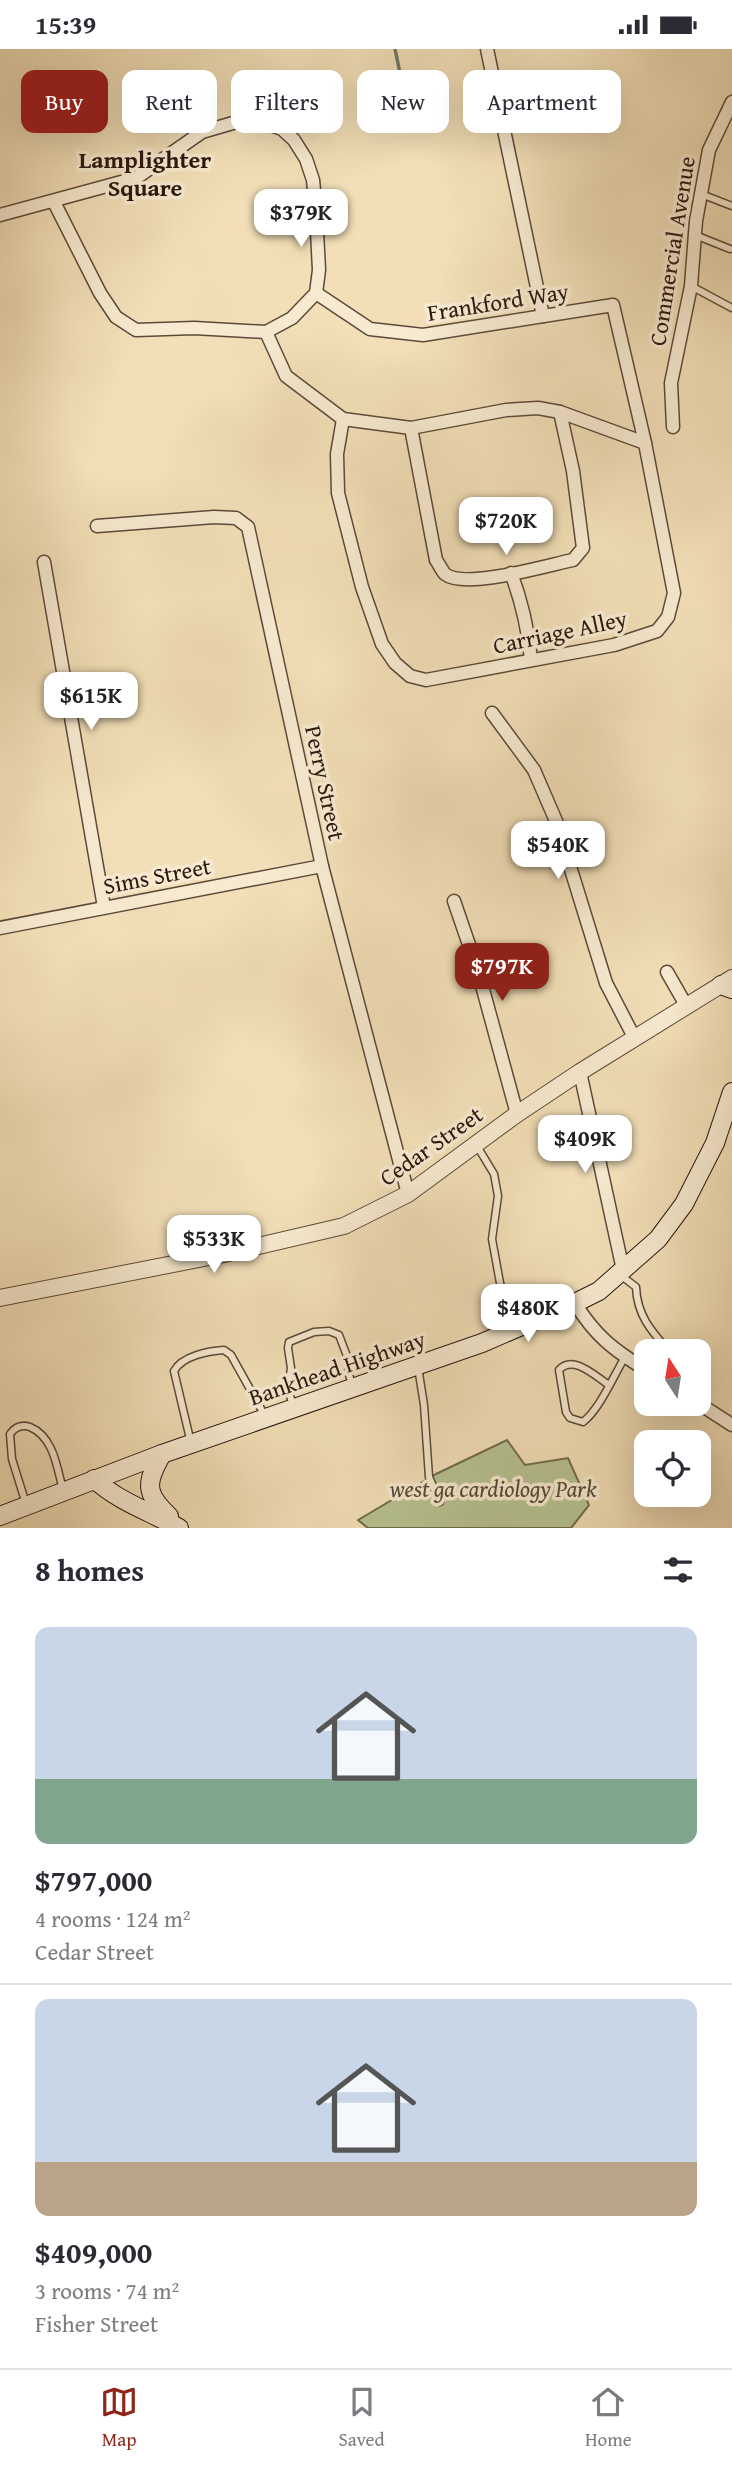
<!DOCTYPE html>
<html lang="en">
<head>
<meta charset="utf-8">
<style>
	body { margin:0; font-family:"Gentium Book Plus",serif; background:#f2f2f3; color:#2b2b33; height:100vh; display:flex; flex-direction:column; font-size:26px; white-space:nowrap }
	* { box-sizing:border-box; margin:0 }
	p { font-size:23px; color:#7c7c81 }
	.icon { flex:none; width:38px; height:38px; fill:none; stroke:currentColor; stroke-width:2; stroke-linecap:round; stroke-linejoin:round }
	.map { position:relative; height:1479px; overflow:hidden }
	.panel { display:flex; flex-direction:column; background:#fff; flex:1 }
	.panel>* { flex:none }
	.banner { position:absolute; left:21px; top:21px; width:691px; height:63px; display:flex; gap:14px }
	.needle { width:46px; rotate:348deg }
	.tools { position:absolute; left:634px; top:1290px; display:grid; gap:14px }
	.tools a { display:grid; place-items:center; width:77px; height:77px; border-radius:14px; background:#fff; box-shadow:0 7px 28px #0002; font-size:35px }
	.price { position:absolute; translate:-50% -60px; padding:0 16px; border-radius:14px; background:#fff; color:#222; font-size:23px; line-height:46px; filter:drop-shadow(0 2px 4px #0008) }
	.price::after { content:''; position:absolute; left:50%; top:42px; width:21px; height:16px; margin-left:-10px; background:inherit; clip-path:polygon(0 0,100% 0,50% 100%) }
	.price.active { background:#8f2418; color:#fff }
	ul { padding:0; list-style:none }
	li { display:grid; align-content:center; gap:14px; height:371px; padding:0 35px }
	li+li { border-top:2px solid #e1e1e2 }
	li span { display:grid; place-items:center; height:217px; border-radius:14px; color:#555 }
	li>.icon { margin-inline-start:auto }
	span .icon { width:126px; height:126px; fill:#fffc; stroke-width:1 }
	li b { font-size:30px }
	h2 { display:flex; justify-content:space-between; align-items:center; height:84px; padding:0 35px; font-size:30px }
	.tag { padding:0 24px; border-radius:14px; background:#fff; box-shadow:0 7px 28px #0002; font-size:24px; line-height:63px }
	.tag.active { background:#8f2418; color:#fff }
	.status { display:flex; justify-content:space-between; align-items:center; height:49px; padding:0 35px; background:#fff; direction:ltr }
	.status svg { height:19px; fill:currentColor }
	.tab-bar { display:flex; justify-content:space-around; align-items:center; height:98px; border-top:2px solid #e1e1e2; background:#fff; font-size:19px; color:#7c7c81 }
	.tab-bar a { display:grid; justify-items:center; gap:4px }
	.tab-bar .active { color:#8f2418 }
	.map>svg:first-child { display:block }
	.green { fill:#b7c291; stroke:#716c50; stroke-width:2 }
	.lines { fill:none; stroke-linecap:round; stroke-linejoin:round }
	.stream { stroke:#6e7b6f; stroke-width:3.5 }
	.service-casing { stroke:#5d493a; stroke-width:9 }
	.minor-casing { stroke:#5d493a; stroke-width:15 }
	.tertiary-casing { stroke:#5d493a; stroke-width:18 }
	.secondary-casing { stroke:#2b1710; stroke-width:20 }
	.service { stroke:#f7ead0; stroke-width:6 }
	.minor { stroke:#f7ead0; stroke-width:12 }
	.tertiary { stroke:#f7ead0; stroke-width:16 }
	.secondary { stroke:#f7ead0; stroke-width:18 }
	.labels { text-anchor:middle; stroke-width:7; stroke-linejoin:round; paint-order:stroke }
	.street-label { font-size:23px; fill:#2b1710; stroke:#f7ead0 }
	.park-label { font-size:23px; font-style:italic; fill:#554a37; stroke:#f7ead0 }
	.neighbourhood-label { font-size:24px; font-weight:bold; fill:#2b1710; stroke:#f7ead0 }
</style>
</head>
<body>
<div class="status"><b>15:39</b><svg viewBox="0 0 49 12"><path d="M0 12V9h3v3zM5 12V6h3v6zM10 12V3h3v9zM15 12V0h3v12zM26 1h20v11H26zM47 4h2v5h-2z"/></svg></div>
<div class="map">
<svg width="732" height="1479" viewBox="0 0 732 1479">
	<rect width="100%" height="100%" fill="#f2dfb7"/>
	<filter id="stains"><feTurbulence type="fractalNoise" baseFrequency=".00286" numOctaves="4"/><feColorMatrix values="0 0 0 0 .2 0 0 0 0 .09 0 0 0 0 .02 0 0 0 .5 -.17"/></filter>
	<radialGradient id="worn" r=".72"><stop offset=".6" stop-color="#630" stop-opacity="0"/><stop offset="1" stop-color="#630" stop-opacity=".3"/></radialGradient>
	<path class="green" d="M507 1391 525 1416 568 1409 589 1456 571 1479H368L358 1471 436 1425Z"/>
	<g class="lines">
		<path class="stream" d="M395 0 400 24"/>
		<defs>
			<g id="service">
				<path d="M701 145 732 157"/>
				<path d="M695 186 730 200"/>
				<path d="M691 237 732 259"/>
				<path d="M477 1097 494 1125 498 1147 492 1190 500 1234 516 1277"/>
				<path d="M619 1225 636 1238C637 1266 651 1282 669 1302"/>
				<path d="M418 1318 424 1356 429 1428 440 1453"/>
				<path d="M609 1336C595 1327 573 1305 559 1321L566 1363 570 1369 583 1373C600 1360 614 1326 625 1308"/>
				<path d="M293 1356 288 1341 291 1319 288 1299 289 1293 314 1283 329 1282 339 1286 350 1315 348 1322 352 1336"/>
				<path d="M191 1394 174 1322C182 1307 208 1302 224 1301L231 1306 265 1367"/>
				<path d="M26 1455 12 1410 10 1385C15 1378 21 1375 30 1378 54 1388 57 1419 63 1441"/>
			</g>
			<g id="minor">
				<path d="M487 0 543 267"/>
				<path d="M0 166 136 129 202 83 250 69 282 80 294 91 306 110 313 131 316 163 319 221 316 244 292 269 266 283 194 279 136 281 116 268 100 244 54 153"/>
				<path d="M316 244 370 280 423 286 613 256 645 394 674 544 668 568 657 582 614 596 426 631 410 627 395 614 382 595 362 538 338 444 337 405 343 370"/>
				<path d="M266 283 286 327 343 370 411 379 506 361 538 359 560 363 645 394"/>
				<path d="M673 378 671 334 691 237 696 172 709 101 732 53"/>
				<path d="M411 379 436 511C439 515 442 522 445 525 465 541 548 516 573 511L583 499 573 422 560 363"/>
				<path d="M97 477 214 468 236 469 248 478 322 817 408 1145"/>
				<path d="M44 513 104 858"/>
				<path d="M511 524C522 553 528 580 531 610"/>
				<path d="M492 664 534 721 556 772 606 934 635 990"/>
				<path d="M454 852 478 922 517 1065"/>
				<path d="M0 879 322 817"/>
				<path d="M667 923 687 958"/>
				<path d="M580 1023 623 1221"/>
				<path d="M575 1254C595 1287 614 1301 646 1321"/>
				<path d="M698 1354 732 1376"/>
			</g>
			<path id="tertiary" d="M0 1249 224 1205 344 1177 408 1145 517 1065 580 1023 732 929"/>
			<g id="secondary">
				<path d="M721 936 732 940"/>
				<path d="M162 1405C146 1433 144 1444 169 1467"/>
				<path d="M94 1430C119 1453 151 1463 179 1479"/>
				<path d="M0 1467 162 1405 482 1294 575 1254 599 1242 658 1190 684 1155 715 1094 732 1043"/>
			</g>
		</defs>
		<use href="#service" class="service-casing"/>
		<use href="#minor" class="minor-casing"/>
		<use href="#tertiary" class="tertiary-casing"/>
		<use href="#secondary" class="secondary-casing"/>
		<use href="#service" class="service"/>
		<use href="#minor" class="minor"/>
		<use href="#tertiary" class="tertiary"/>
		<use href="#secondary" class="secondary"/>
	</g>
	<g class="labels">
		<g class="street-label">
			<text transform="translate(672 202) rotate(-81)" y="8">Commercial Avenue</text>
			<text transform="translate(498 253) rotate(-9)" y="8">Frankford Way</text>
			<text transform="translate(560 583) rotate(-12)" y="8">Carriage Alley</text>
			<text transform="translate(325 734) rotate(78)" y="8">Perry Street</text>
			<text transform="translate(157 827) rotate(-11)" y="8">Sims Street</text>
			<text transform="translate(431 1097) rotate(-35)" y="8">Cedar Street</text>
			<text transform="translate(337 1319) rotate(-19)" y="8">Bankhead Highway</text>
		</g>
		<g class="park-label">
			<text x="493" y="1448">west ga cardiology Park</text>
		</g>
		<g class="neighbourhood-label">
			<text x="145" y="119">Lamplighter<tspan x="145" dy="28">Square</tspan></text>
		</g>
	</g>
	<rect width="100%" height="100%" filter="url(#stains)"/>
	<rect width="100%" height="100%" fill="url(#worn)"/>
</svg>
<div class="tools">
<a><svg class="needle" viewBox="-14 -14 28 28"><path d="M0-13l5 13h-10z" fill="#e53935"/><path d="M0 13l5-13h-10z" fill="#7c7c81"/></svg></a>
<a><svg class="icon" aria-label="locate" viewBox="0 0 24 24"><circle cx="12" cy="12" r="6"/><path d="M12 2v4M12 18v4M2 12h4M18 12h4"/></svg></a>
</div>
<b class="price" style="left:301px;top:200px">$379K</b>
<b class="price" style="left:506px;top:508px">$720K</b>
<b class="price" style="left:91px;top:683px">$615K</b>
<b class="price" style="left:558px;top:832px">$540K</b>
<b class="price active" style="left:502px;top:954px">$797K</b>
<b class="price" style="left:585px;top:1126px">$409K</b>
<b class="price" style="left:214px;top:1226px">$533K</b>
<b class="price" style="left:528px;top:1295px">$480K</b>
<div class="banner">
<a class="tag active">Buy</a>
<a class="tag">Rent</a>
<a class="tag">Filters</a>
<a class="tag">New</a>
<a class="tag">Apartment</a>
</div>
</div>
<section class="panel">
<h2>8 homes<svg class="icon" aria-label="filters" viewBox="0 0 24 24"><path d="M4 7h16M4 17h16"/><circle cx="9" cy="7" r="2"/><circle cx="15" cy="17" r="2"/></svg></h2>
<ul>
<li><span style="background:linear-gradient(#c9d6e8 70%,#7fa58c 0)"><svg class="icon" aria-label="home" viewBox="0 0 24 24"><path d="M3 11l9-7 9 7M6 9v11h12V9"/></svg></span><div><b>$797,000</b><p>4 rooms · 124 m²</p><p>Cedar Street</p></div></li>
<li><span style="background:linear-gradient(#c9d6e8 75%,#b9a48a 0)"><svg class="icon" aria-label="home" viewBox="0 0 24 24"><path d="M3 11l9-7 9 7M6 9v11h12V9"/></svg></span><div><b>$409,000</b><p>3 rooms · 74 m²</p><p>Fisher Street</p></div></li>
</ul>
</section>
<nav class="tab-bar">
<a class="active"><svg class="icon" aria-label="map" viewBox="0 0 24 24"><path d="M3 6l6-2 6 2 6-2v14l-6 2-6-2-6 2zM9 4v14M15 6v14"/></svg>Map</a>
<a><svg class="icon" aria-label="saved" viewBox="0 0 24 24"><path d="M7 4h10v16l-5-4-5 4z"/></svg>Saved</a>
<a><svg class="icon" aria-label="home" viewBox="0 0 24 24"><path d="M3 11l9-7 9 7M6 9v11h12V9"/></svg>Home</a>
</nav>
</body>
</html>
